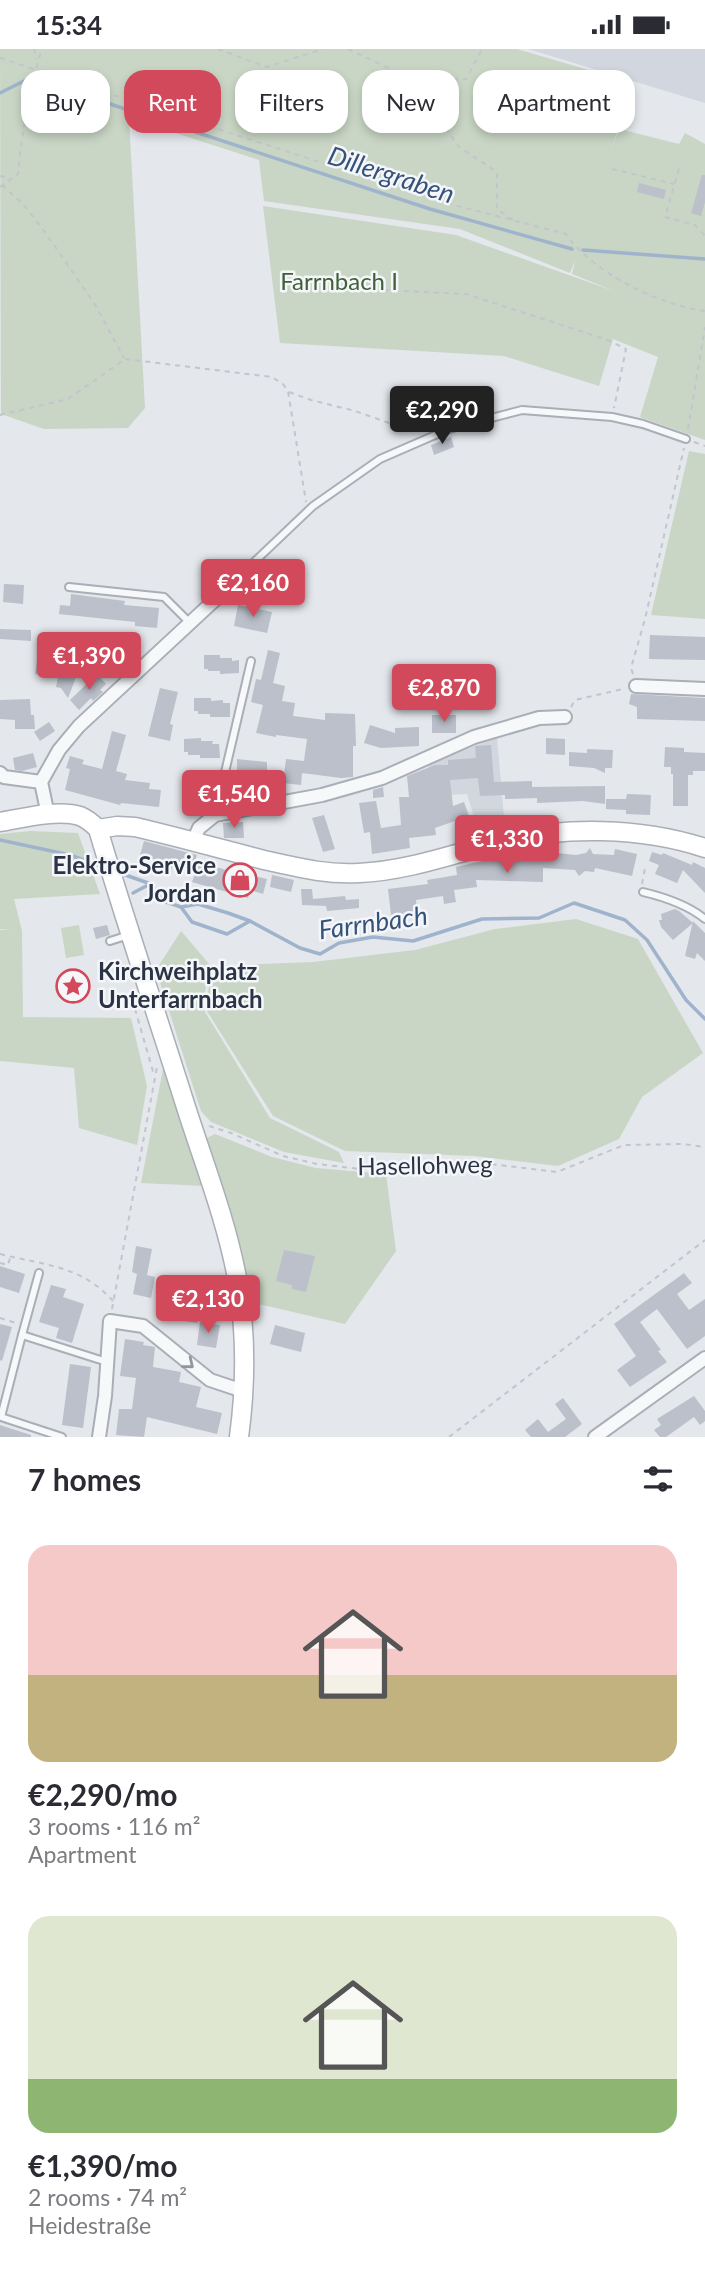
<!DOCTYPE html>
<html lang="en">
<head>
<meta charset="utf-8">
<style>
	body { margin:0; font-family:Lato,sans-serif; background:#f2f2f3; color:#2b2b33; height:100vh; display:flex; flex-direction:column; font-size:26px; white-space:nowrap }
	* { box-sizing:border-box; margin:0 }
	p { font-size:23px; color:#7c7c81 }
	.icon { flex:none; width:38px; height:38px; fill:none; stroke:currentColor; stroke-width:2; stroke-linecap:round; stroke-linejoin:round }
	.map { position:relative; height:1388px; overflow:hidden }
	.sheet { display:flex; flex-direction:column; background:#fff; flex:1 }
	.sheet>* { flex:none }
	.guide { position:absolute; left:21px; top:21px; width:663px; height:63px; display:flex; gap:14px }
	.price { position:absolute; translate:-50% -60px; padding:0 16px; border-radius:7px; background:#d1495b; color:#fff; font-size:23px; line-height:46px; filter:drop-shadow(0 2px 4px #0008) }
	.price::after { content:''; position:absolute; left:50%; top:42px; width:21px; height:16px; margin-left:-10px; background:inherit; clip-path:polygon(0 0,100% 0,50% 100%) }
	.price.on { background:#222; color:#fff }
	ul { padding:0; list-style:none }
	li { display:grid; align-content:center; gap:14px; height:371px; padding:0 28px }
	li span { display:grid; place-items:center; height:217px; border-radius:21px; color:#555 }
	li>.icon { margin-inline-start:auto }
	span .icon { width:126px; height:126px; fill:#fffc; stroke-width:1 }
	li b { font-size:30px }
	h2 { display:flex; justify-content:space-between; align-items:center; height:84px; padding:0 28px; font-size:30px }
	.pill { padding:0 24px; border-radius:21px; background:#fff; box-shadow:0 4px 10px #0003; font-size:24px; line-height:63px }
	.pill.on { background:#d1495b; color:#fff }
	.status { display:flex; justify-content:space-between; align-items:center; height:49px; padding:0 35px; background:#fff; direction:ltr }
	.status svg { height:19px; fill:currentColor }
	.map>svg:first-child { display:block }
	.built { fill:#d2d6de }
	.green { fill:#c9d6c5 }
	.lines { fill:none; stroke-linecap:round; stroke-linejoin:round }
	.stream { stroke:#9fb4cc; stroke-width:3.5 }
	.building { fill:#bbc0ca }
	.lane-casing { stroke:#a9aeb7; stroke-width:10 }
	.street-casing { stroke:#a9aeb7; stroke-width:16 }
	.secondary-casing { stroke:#a9aeb7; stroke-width:21 }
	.path { stroke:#c2c5cb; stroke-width:2; stroke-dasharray:5 5; stroke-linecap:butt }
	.lane { stroke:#f7f8fa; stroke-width:6 }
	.street { stroke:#f7f8fa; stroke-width:12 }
	.secondary { stroke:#fff; stroke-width:18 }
	.oneway { stroke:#9196a0 }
	.labels { text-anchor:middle; stroke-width:5; stroke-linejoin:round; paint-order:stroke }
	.park-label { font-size:24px; fill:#3f6138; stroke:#f4f6f9 }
	.poi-label { font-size:24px; font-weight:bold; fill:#2b3445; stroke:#f4f6f9; text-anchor:end }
	.street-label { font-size:24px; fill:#2b3445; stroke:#f4f6f9 }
	.water-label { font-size:26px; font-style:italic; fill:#34527a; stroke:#f4f6f9 }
</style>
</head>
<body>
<div class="status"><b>15:34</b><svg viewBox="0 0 49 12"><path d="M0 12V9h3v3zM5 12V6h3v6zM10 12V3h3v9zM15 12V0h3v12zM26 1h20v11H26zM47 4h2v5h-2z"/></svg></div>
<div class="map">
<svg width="705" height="1388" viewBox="0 0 705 1388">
	<rect width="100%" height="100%" fill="#e4e7ec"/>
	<g class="built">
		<path d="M528 0H705V54L633 32Z"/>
		<path d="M497 689 505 779 497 780 494 777 489 778V782L479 784 467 745 431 747 428 714Z"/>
	</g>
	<g class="green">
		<path d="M0 0H517L633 34 611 102 619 80 679 95 685 84 705 95V391L640 368 658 308 613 290 599 337 504 307 280 294 263 157 456 186 614 242 572 225 575 212 570 224 460 180 264 152 259 111 129 69 145 359 128 379 44 380 1 365Z"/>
		<path d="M689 402 705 405V570L651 566Z"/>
		<path d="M30 782 78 784 100 845 14 850 22 882 23 968 131 969 147 1037 137 1096 79 1079 74 1019 0 1012V881H11L0 880V785Z"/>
		<path d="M576 870 638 890 703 1004 642 1048 619 1090 558 1117 474 1107 345 1102 273 1067 205 959 213 917 313 913 415 901 495 880Z"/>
		<path d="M79 876 84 906 66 909 61 879Z"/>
		<path d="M181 882 210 916 202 958 270 1069 339 1103 344 1114 284 1103 211 1073 201 1062 156 921Z"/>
		<path d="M164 1015 205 1137 141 1134Z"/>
		<path d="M215 1085 272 1108 316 1119 386 1125 396 1202 345 1275 250 1253 245 1225 207 1089Z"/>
	</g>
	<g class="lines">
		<g class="stream">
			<path d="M0 44 26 31 46 34 430 160 572 200"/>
			<path d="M583 201 705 210"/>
			<path d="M0 791 70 806 103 818"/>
			<path d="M117 823 151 835 163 852 181 858 198 855 228 864 250 872 300 899 320 905 339 894 373 888 413 892 482 870 539 869 574 854 625 871 647 891 686 951 705 970"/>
			<path d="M133 844 150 835"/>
			<path d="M181 858 192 873 227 885 250 872"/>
		</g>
	</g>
	<g class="building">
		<path d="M702 126H705V153L701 167 691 164Z"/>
		<path d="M639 134 666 141 664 150 637 143Z"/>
		<path d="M451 388 454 398 434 406 431 396Z"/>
		<path d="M4 535 24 536 23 555 3 553Z"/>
		<path d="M71 545 125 552 124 556 159 559 157 579 135 577V573L59 565 60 556 70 557Z"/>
		<path d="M238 556 272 563 267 584 234 577Z"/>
		<path d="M0 580 31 581V592L0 590Z"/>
		<path d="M88 586 135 596 131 615 84 604Z"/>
		<path d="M650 586 705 588V611L649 610Z"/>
		<path d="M268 601 280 604 273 634 285 637 282 652 295 654 293 667 325 671V664L355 665 356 697H353V728L341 729 302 724 301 736 283 734 286 710 304 712 307 690 276 686V688L256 684 263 656 251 653 256 630 261 631Z"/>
		<path d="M38 605 72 609 73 606 83 610 68 649 61 639 56 638 58 628 35 625Z"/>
		<path d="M204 606H220V609H232V612L239 611V624L220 625V622H208V620H204Z"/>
		<path d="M97 625 106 635 100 641 103 643 93 652 91 649 79 661 70 651Z"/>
		<path d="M160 639 178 643 170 675 173 676 170 692 148 687Z"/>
		<path d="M631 645 705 649V672L637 670V658L629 655Z"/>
		<path d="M194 649H211V652L223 651V654H230V668H210V665H198V662H194Z"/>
		<path d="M30 650 31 666H34L35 680H15V671L0 670V651Z"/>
		<rect x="432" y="666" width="24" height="18"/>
		<path d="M49 673 55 682 40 692 34 683Z"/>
		<path d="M370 676 395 684V679L419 678V697L381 699 364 694Z"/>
		<path d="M112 682 126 686 116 722 127 725 125 731 150 734 149 740 161 741 159 758 121 754 120 756 65 741 70 720 66 719 70 707 84 711 82 715 102 720Z"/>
		<path d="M201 689V692H213L212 695H219L220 709H200V706H188V703H184V690Z"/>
		<path d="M546 689 565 690V706L546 705Z"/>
		<path d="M491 696 494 733 532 732V738L605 737V755L583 752 537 754V749L505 750V746L480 747 478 729 450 731 453 757 464 753 469 767 435 779 436 786 409 789 410 799 372 805 370 783 364 784 359 754 376 752 381 779 401 776 399 748H409L407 727 435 716H448V711L476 709 475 697Z"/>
		<path d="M665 698 684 699V703L705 704V722H693V726H688V757H673V725H671V718H664Z"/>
		<path d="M587 700 613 701 612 719H605V724L594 719 569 717V703L587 704Z"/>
		<path d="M33 704 37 718 22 722 15 721 13 709Z"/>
		<path d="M237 710 267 713V730L237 728Z"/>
		<path d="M383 738 384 748 373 749V741Z"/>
		<path d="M627 745 651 746 650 766 626 765V761L606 760V750H626Z"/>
		<path d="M324 766 335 800 323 803 312 769Z"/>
		<path d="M243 773 244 789H224L223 774Z"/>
		<path d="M144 792 197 806 195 812 254 829V827L267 830 263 845 250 841 248 849 192 833 195 825 172 818 171 822 157 818 159 812 140 806Z"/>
		<path d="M590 799 593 805 614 806 615 800 637 805 632 827 595 819 594 823 585 822 579 827 575 821 543 819V833L476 831 477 838 454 841 456 853 444 855 443 847 416 851 417 864 391 866 388 840 428 835 427 831 457 826 456 818 487 811H512V804L548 803 576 806 586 804Z"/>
		<path d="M652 803 662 806 663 804 692 816 693 813 705 819V844L683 821 677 834 655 825 659 816 649 812Z"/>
		<path d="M272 826 294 831 291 843 270 838Z"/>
		<path d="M301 840H312L313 850 345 847 346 851 359 850V859L327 862 326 857 302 856Z"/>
		<path d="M675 860 679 862 693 874 673 891 661 878 659 871H662L661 865Z"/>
		<path d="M693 872 705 884V912L697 904 695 910 685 907Z"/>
		<path d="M107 876 110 886 96 890 93 879Z"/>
		<path d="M136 1197 152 1200 147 1226 155 1228 151 1249 133 1245 137 1225 132 1223Z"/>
		<path d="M284 1201 315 1207 306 1243 292 1240V1236L276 1232Z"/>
		<path d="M0 1217 25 1225 19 1244 0 1238Z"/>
		<path d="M684 1224 692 1234 677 1245 689 1261 705 1250V1287L687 1300 657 1260 640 1273 661 1301 658 1302 667 1313 630 1338 617 1321 636 1307 614 1275Z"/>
		<path d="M51 1236 66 1240 63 1248 84 1255 72 1294 56 1289 59 1279 39 1273Z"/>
		<path d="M167 1248 199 1256 197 1274 164 1269Z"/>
		<path d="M200 1273 220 1276 216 1299 197 1296Z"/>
		<path d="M0 1275 12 1278 2 1312 0 1311Z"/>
		<path d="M275 1276 305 1284 301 1303 270 1295Z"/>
		<path d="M125 1290 144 1293 143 1296 155 1298 153 1318 181 1323 179 1333 201 1338 196 1358 222 1364 217 1385 147 1368 144 1388 116 1386 119 1360H132L136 1329 120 1327Z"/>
		<path d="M70 1315 91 1318 83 1379 62 1376Z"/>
		<path d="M694 1347 705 1362V1372L700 1376 694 1368 666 1388H660L654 1381 661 1376 657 1370Z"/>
		<path d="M563 1349 582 1375 565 1388H531L525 1381 538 1370 548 1383 566 1370 555 1355Z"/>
		<path d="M0 1376 31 1386V1388H0Z"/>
	</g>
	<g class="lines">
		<defs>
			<g id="lane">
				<path d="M232 534 313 457 380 410 449 380 522 361 612 368 643 375 686 390"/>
				<path d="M69 538 164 548 189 573"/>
				<path d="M215 766 251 612"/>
				<path d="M643 843C664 848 688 856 705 870"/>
				<path d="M110 892 129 886"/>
				<path d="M22 1286 39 1224"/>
				<path d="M62 1388 1 1368 22 1286 107 1313"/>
			</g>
			<g id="street">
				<path d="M636 637 705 640"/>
				<path d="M0 724 4 728 41 733"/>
				<path d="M48 766 41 733 59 701 79 677 232 535"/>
				<path d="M193 792 199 779 215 766 322 746 382 729 474 688 539 669 565 668"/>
				<path d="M99 1388 105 1347 110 1272 143 1277 210 1331 243 1342"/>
				<path d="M595 1388 705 1309"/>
			</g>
			<g id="secondary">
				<path d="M0 773C22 769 59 760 80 767 87 770 93 775 98 780 125 872 156 963 185 1055 203 1112 226 1170 237 1229 246 1280 246 1336 239 1388"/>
				<path d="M98 780 117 777 135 778C178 788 221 800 264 811 296 818 326 826 359 824 407 822 453 805 499 793 564 777 641 778 705 799"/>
			</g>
		</defs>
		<use href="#lane" class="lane-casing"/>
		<use href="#street" class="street-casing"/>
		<use href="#secondary" class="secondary-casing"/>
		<g class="path">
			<path d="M34 0 37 11"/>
			<path d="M218 0 267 18 323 0"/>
			<path d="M348 0 412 30 459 98 497 123V160L516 173"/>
			<path d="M0 9 439 152 566 185C593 224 659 256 705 262"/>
			<path d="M413 30H466L482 0"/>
			<path d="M612 120 674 135"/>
			<path d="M679 120 665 168 695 176 705 187"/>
			<path d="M0 127 9 129"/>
			<path d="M2 136 23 155 45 183 96 257 124 309"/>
			<path d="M0 138 18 125C22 84 29 39 42 0"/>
			<path d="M294 237 466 245 608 291 626 300 614 359"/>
			<path d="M289 343 311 351 355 362 389 374 429 378"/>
			<path d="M0 366 68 350 125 310 272 328 283 335 288 342 306 453"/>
			<path d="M688 380 705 278"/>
			<path d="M694 393 705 397"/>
			<path d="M633 625 631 619 645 570 684 399"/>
			<path d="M571 658 575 651 623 640"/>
			<path d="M642 835 645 819"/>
			<path d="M135 960 154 1026"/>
			<path d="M209 1077 231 1084 283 1107 317 1115 360 1120 474 1113 557 1123 624 1096 683 1095 705 1098"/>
			<path d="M0 1205C43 1216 81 1216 113 1252"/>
			<path d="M0 1214 8 1216 10 1209"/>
			<path d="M112 1260 157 1018"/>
			<path d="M0 1269 16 1274"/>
			<path d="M449 1388 705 1191"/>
		</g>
		<use href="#lane" class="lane"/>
		<use href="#street" class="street"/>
		<use href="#secondary" class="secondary"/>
	</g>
	<defs><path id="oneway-chevron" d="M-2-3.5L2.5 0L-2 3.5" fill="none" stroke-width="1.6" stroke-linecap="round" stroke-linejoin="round" transform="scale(1.75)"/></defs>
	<use class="oneway" href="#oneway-chevron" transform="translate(189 1315) rotate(39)"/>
	<defs>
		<symbol id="shop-ring" viewBox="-11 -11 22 22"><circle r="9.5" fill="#f4f6f9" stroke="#d1495b" stroke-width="1.5"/><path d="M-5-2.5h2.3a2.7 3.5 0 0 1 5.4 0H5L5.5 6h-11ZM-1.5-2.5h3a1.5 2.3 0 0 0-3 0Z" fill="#d1495b"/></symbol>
		<symbol id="sight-ring" viewBox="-11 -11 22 22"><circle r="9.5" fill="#f4f6f9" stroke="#d1495b" stroke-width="1.5"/><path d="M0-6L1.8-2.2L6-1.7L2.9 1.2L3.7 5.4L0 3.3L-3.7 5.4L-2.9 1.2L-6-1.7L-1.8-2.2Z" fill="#d1495b"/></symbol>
	</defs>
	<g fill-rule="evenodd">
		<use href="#shop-ring" x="221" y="812" width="38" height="38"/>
		<use href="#sight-ring" x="54" y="918" width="38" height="38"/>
	</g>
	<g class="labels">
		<g class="park-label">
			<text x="339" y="241">Farrnbach I</text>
		</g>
		<g class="poi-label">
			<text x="216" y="825">Elektro-Service<tspan x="216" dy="28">Jordan</tspan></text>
			<text x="98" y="931" text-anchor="start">Kirchweihplatz<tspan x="98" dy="28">Unterfarrnbach</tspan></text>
		</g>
		<g class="street-label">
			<text transform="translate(425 1117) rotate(-1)" y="8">Hasellohweg</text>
		</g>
		<g class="water-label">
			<text transform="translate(391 126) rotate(18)" y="9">Dillergraben</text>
			<text transform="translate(373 874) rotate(-8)" y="9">Farrnbach</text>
		</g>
	</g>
</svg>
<b class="price on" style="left:442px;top:397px">€2,290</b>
<b class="price" style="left:253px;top:570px">€2,160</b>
<b class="price" style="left:89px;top:643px">€1,390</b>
<b class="price" style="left:444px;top:675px">€2,870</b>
<b class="price" style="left:234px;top:781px">€1,540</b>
<b class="price" style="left:507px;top:826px">€1,330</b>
<b class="price" style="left:208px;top:1286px">€2,130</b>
<div class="guide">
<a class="pill">Buy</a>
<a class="pill on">Rent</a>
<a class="pill">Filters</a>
<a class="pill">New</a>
<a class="pill">Apartment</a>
</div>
</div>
<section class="sheet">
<h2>7 homes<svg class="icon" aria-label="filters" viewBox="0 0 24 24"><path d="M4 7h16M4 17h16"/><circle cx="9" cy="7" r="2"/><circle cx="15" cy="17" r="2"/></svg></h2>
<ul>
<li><span style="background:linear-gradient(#f6c9c9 60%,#c2b280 0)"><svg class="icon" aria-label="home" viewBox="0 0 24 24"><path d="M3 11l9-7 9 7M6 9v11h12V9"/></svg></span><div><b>€2,290/mo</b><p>3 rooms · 116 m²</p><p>Apartment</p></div></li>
<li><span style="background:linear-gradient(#dfe7d0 75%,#8fb573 0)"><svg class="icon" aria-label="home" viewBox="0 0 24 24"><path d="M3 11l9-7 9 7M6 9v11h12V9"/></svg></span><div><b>€1,390/mo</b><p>2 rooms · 74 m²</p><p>Heidestraße</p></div></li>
</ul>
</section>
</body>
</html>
